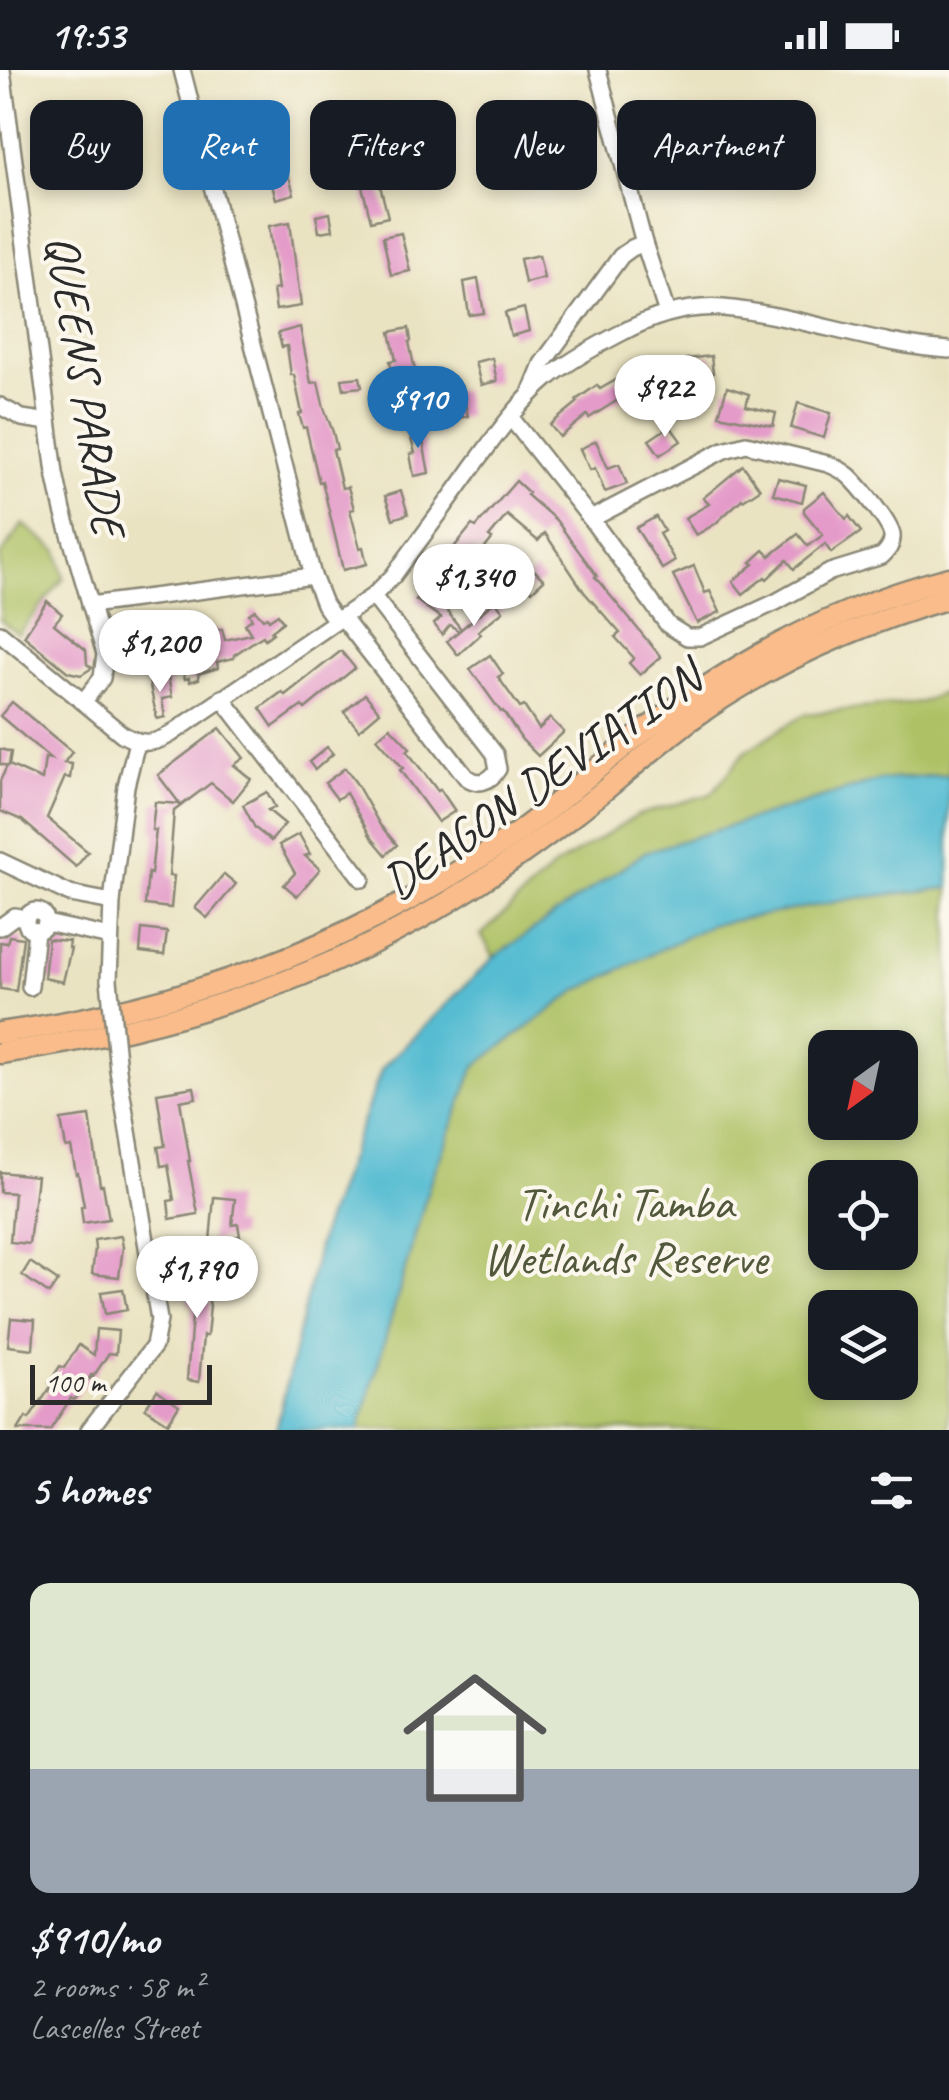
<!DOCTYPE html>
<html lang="en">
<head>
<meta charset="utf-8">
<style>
	body { margin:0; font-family:Caveat,sans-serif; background:#242831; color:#f1f3f6; height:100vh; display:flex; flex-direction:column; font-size:38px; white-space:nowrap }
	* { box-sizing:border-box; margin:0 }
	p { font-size:32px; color:#9ea1a6 }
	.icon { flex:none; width:55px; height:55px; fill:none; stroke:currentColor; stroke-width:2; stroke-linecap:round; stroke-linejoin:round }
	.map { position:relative; height:1360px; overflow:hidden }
	.drawer { display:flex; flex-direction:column; background:#171b24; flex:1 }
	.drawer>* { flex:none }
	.banner { position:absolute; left:30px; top:30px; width:890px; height:90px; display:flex; gap:20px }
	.needle { width:65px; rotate:213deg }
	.tools { position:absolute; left:808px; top:960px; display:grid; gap:20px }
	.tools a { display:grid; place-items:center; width:110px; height:110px; border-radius:20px; background:#171b24; box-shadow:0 5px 15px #0003; font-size:50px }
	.scale { position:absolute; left:30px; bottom:25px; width:182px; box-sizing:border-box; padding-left:10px; border:5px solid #2b2b2b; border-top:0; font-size:28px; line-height:35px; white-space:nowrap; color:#2b2b2b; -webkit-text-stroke:8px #fbf7ec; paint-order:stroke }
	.price { position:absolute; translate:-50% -85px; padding:0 22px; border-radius:35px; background:#fff; color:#222; font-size:32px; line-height:65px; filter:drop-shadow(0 2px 5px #0008) }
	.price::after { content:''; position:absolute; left:50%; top:60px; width:30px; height:22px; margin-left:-15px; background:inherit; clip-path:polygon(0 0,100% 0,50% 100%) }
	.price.on { background:#1f6fb2; color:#fff }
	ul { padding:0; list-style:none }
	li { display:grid; align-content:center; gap:20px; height:530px; padding:0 30px }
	li span { display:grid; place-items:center; height:310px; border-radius:20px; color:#555 }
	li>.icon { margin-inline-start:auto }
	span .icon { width:180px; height:180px; fill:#fffc; stroke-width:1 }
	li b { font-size:42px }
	h2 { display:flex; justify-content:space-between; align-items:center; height:120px; padding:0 30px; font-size:42px }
	.tag { padding:0 35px; border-radius:20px; background:#171b24; box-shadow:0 5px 15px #0003; font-size:35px; line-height:90px }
	.tag.on { background:#1f6fb2; color:#fff }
	.status { display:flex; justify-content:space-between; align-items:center; height:70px; padding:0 50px; background:#171b24; direction:ltr }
	.status svg { height:28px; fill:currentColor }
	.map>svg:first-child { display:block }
	.green { fill:#aec165; stroke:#6c7648; stroke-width:2.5; fill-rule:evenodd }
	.water { fill:#55bcd2; stroke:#40747e; stroke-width:2.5 }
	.building { fill:#e49bc9 }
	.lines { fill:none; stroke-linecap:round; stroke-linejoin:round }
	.minor-casing { stroke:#8a8776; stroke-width:20 }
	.highway-casing { stroke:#8a8776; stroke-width:25 }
	.minor { stroke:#fff; stroke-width:15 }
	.highway { stroke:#f9bc8a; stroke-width:20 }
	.minor-bridge-casing { stroke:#8a8776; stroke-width:20; stroke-linecap:butt }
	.minor-bridge { stroke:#fff; stroke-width:15 }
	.labels { text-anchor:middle; stroke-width:8; stroke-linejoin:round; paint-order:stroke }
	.street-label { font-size:48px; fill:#2b2b2b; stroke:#fbf7ec }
	.park-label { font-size:48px; fill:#52583c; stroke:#fbf7ec }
</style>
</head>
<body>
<div class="status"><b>19:53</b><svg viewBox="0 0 49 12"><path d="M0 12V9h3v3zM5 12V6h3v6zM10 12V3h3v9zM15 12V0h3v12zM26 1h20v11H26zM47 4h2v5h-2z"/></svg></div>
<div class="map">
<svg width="949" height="1360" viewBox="0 0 949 1360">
	<rect width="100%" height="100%" fill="#fbf7ec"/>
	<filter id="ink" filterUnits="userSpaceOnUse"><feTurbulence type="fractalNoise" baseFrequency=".01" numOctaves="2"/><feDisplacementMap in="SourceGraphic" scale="20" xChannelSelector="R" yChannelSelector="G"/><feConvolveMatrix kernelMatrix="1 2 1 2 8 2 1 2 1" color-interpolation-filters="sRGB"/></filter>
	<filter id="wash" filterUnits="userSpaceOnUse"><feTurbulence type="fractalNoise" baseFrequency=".0048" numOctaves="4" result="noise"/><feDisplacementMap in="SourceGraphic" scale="40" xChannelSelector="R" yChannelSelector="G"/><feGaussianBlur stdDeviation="2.25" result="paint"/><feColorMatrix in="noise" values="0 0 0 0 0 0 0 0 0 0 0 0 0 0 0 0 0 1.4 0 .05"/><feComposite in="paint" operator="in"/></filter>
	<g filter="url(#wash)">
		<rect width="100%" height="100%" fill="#eae3c2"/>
		<g class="green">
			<path d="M23 454 58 481 64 508 18 564 0 550V486Z"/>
			<path d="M949 620V704L880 710 646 782 494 887 481 865 554 797 638 745 711 724 746 681 805 644 921 632Z"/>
			<path d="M949 818V1360H359L430 1113 475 996 575 922 710 855 857 828ZM825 978H900V1052H825ZM825 1108H900V1182H825ZM825 1238H900V1312H825Z"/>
		</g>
		<path class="water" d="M949 705V818L857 828 710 855 575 922 475 996 430 1113 359 1360H276L321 1164 382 998 494 887 645 782 880 710Z"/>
		<g id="blocks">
			<g class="building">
				<path d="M373 88 388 147 371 151 356 93Z"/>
				<path d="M289 107 294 124 276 129 271 112Z"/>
				<path d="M330 143 333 160 319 162 316 146Z"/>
				<path d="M290 152 301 236 276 240 273 220 278 219 269 156Z"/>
				<path d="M401 163 410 201 391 205 383 167Z"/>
				<path d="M539 185 544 208 525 213 520 189Z"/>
				<path d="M478 209 484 243 469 245 464 212Z"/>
				<path d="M524 238 529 261 511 266 505 243Z"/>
				<path d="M300 257 311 313 318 312 324 338 333 362 337 379 333 380 342 418 348 417 354 439 350 440 360 478 363 477 367 494 343 500 322 411 319 412 306 357 303 358 299 344 302 343 294 305H291L287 276 282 277 278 263Z"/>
				<path d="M409 258 411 271 409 272 416 305 394 310 390 291 396 290 390 262Z"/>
				<path d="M711 286 713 303 688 307 686 289Z"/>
				<path d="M492 288 497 311 481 315 475 292Z"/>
				<path d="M658 290 679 317 666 327 652 309 589 348 587 345 560 367 550 355 578 332 576 330 597 315 600 319 630 302 634 309Z"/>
				<path d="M360 307 362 317 344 319 342 309Z"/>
				<path d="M727 317 749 324 746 336 776 343 773 356 719 345Z"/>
				<path d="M462 320 468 346 448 350 442 325Z"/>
				<path d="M798 333 831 343 824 368 791 358Z"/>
				<path d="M422 354 425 365 422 366 429 403 414 406 410 384 415 383 408 358Z"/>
				<path d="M670 356 681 371 660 385 649 370Z"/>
				<path d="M596 371 608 398 619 394 627 414 605 422 595 398 590 400 580 379Z"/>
				<path d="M743 395 760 419 743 430 742 429 715 454 696 465 685 448 709 434 703 428Z"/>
				<path d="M778 408 806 415 802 432 773 424Z"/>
				<path d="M516 411 529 423 527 425 556 450 597 506 595 507 661 587 640 605 629 593 634 588 615 567 620 563 584 522 545 463 538 471 507 445 489 467 492 469 481 483 476 479 459 503 443 491 472 455 476 457Z"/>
				<path d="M401 421 408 444 393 449 385 426Z"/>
				<path d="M824 422 846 449 849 446 861 462 831 483 825 474 794 499 787 490 767 509 765 507 743 524 733 511 754 494 751 492 764 480 770 486 798 464 808 476 823 465 804 442V438Z"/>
				<path d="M656 447 664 461 659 464 675 491 662 499 636 458Z"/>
				<path d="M694 496 705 523 710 521 720 542 697 553 673 505Z"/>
				<path d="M535 501 544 510 532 521 524 512Z"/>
				<path d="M427 515 444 527 440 532 461 559 459 561 450 555 442 565 434 554 441 548 416 530Z"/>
				<path d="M47 531 62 544 54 554 86 580 87 594 92 598 81 605 68 602 24 566Z"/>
				<path d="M495 531 503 541 478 561 481 564 458 585 447 571Z"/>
				<path d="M255 540 263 549 267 547 269 550 278 544 283 552 271 561 273 563 265 569 263 566 256 570 234 585V588L217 592 218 598 198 604 199 609 190 612 189 608 185 609 170 563 184 559 185 562 191 561 192 566 222 559 225 570 251 564 245 554 252 549 249 544Z"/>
				<path d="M152 565 154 575 147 577 151 590 135 594 127 572Z"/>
				<path d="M341 581 355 598 305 639 302 636 273 657 260 638 282 622 285 625Z"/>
				<path d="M490 585 503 604 498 607 520 638 524 636 539 659 550 648 564 662 538 686 522 670 503 641 501 642 470 599Z"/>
				<path d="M168 607 172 627 162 629 165 647 157 649 149 611Z"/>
				<path d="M365 624 380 642 359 660 344 642Z"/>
				<path d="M12 632 72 682 64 693 72 694 70 708 65 707 47 748 88 782 76 797 22 750 0 741V711L7 696 0 694V679L11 682 9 695 42 710 45 688 51 689 0 646Z"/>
				<path d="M390 657 410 678 407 681 438 721 440 719 455 741 438 752 400 700 403 698 377 668Z"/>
				<path d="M220 658 244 688 234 695 251 709 233 731 211 713 174 741 169 806H174L171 838 145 835 148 803 151 804 156 760H152L155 732 180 734 158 705Z"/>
				<path d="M327 677 333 684 315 700 309 692Z"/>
				<path d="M345 698 356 713 380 755 397 775 386 785 371 767 346 723 337 729 325 713Z"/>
				<path d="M267 722 275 737 268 740 285 754 271 771 255 758 243 735Z"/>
				<path d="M299 764 310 784 305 786 320 799 297 826 284 815 295 803 279 775Z"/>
				<path d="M224 804 236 814 207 848 195 838Z"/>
				<path d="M142 859 167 862 164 885 140 882Z"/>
				<path d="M9 866 23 868 16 921 0 919V872L7 873Z"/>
				<path d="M48 869 69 871 68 878H71L63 912 44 908Z"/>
				<path d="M194 1017 196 1028 180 1031 190 1091H188L198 1144 170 1149 168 1131 174 1130 168 1095 161 1096 158 1077 165 1076 157 1023Z"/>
				<path d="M90 1046 100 1115H103L109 1149 83 1153 81 1137 84 1136 78 1103 76 1104 71 1077 66 1078 61 1050Z"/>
				<path d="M0 1102 37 1106 29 1174 10 1172 14 1123 0 1122Z"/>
				<path d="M214 1127 235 1129 232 1155 238 1154 240 1166 210 1171Z"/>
				<path d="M121 1166 123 1177 119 1207 92 1204 95 1179 94 1170Z"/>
				<path d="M30 1192 58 1211 49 1224 22 1205Z"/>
				<path d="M203 1202 210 1236 207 1266H203L199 1312 187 1310 193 1234H189L183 1206Z"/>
				<path d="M123 1219 127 1240 105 1244 101 1222Z"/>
				<path d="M11 1248 35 1250 33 1279 8 1276Z"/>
				<path d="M96 1259 118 1261 116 1284 109 1283 91 1310 92 1304 74 1330 71 1328 50 1360H18L26 1347 29 1349 52 1315 49 1313 60 1296 64 1298 79 1275 94 1285Z"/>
				<path d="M157 1320 179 1335 168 1353 145 1338Z"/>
			</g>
		</g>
	</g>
	<g filter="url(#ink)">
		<use href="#blocks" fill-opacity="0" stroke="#8a8776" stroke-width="2.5"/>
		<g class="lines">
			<defs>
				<g id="minor">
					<path d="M2 0 55 403 63 441 105 584 102 608 83 632"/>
					<path d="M182 0 313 506 324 534 336 551"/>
					<path d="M598 0 644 173 667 243"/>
					<path d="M531 321 542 294 621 186 632 178 644 173"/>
					<path d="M0 336 22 348 48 352"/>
					<path d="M511 348 591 449 668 555 687 567H700L776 532 830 502 882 486C888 480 893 474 892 465 890 453 859 415 849 406 843 401 836 397 828 394L746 374 724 380 591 449"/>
					<path d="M90 535 313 506"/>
					<path d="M342 547 466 707C478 716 490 712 498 699L495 684 373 526"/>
					<path d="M0 563 122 664C140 675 153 675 171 664L373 526 393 506C419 471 445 436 470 401 494 368 518 333 549 307 571 290 596 276 621 263 653 246 686 235 723 238 799 245 873 275 949 280"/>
					<path d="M222 628 362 809"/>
					<path d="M0 791 70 824 112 832"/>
					<circle cx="36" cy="851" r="10"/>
					<path d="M46 853 110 867"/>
					<path d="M0 857 15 846 26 848"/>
					<path d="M109 910 112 832 126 716 137 672"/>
					<path d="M30 917 36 861"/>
					<path d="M89 1360 154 1276 159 1250 118 1000"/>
				</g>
				<g id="highway">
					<path d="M0 963C184 937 343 879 498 776 547 744 589 704 635 668 728 595 833 538 949 508"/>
					<path d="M0 983C167 960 331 908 474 816 506 795 537 774 567 750 609 718 648 682 690 650 768 594 857 555 949 528"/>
				</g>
			</defs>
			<use href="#minor" class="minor-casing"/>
			<use href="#highway" class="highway-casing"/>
			<use href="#minor" class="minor"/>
			<use href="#highway" class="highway"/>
			<defs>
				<path id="minor-bridge" d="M109 910 118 1000"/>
			</defs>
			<use href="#minor-bridge" class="minor-bridge-casing"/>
			<use href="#minor-bridge" class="minor-bridge"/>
		</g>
	</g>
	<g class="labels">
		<g class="street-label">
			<text transform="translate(87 315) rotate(81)" y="17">QUEENS PARADE</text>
			<text transform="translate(541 709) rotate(-35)" y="17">DEAGON DEVIATION</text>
		</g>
		<g class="park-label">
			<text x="625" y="1149">Tinchi Tamba<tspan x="625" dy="55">Wetlands Reserve</tspan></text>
		</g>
	</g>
</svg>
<div class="tools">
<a><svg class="needle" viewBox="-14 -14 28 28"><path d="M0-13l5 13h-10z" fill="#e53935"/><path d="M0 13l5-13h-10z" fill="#9ea1a6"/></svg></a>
<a><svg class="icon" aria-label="locate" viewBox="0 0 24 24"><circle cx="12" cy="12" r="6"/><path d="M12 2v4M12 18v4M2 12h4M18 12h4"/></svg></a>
<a><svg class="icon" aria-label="layers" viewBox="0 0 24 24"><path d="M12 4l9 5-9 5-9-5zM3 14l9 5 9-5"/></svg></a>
</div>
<div class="scale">100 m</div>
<b class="price" style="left:665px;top:370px">$922</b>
<b class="price on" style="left:418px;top:381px">$910</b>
<b class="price" style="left:474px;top:559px">$1,340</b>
<b class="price" style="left:160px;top:625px">$1,200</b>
<b class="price" style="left:197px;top:1251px">$1,790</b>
<div class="banner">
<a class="tag">Buy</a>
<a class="tag on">Rent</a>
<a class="tag">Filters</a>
<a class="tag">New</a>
<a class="tag">Apartment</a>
</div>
</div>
<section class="drawer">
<h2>5 homes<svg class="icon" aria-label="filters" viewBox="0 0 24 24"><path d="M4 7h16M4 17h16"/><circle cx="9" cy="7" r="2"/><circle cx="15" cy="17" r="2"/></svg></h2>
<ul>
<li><span style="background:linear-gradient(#dfe7d0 60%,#9aa5b1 0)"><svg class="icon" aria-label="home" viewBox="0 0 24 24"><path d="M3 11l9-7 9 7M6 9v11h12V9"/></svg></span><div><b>$910/mo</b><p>2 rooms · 58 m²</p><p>Lascelles Street</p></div></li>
</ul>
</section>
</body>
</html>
